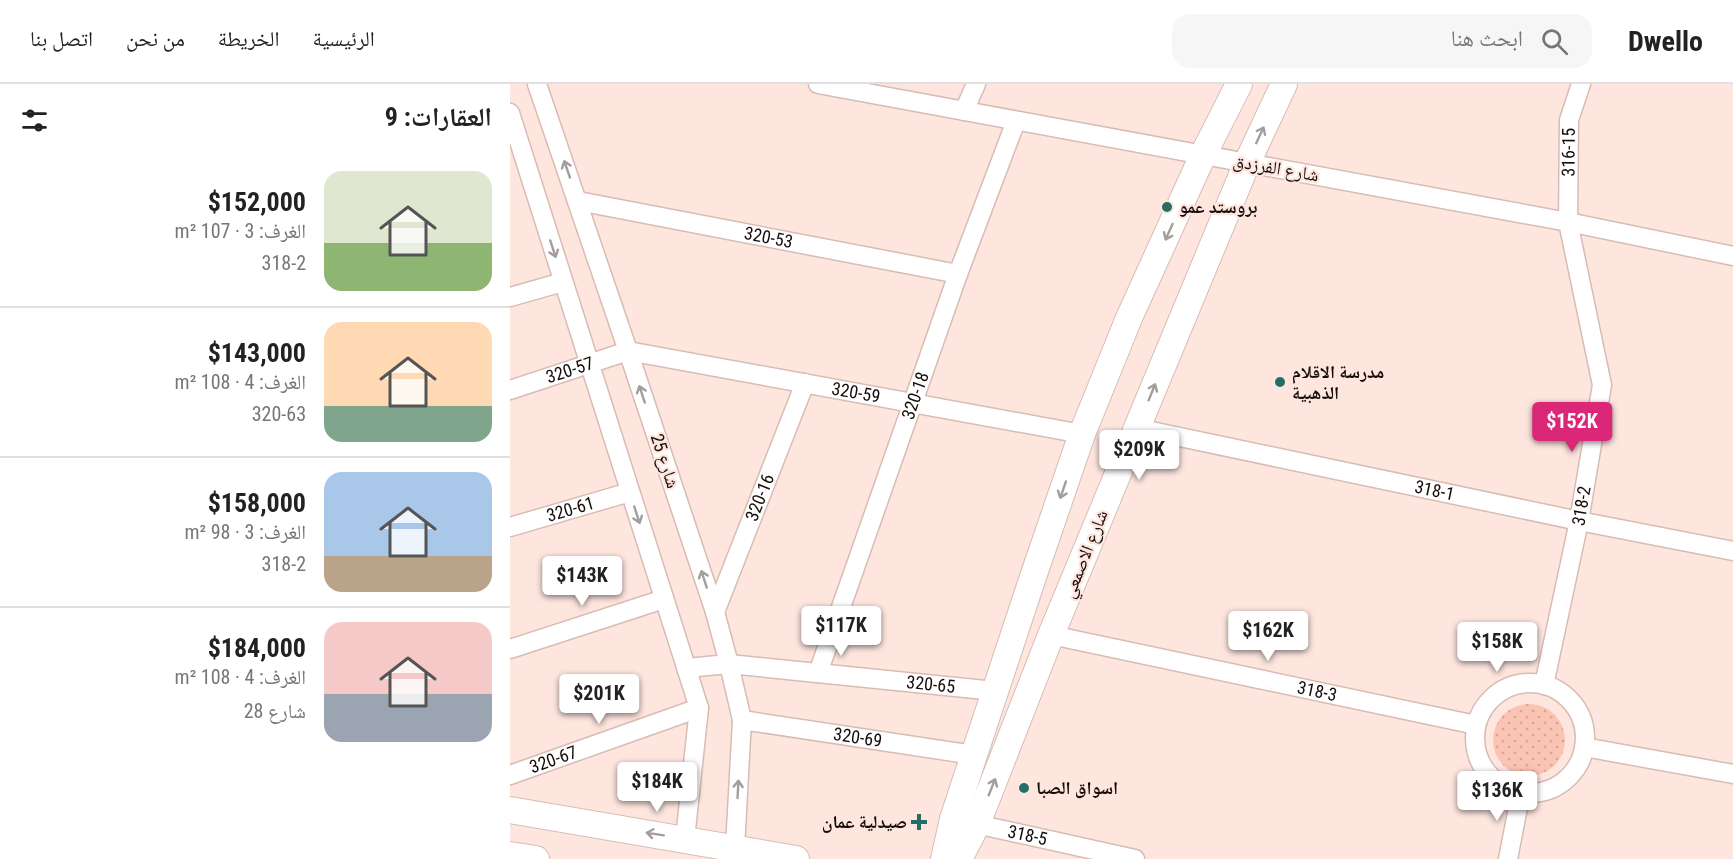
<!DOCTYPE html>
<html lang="ar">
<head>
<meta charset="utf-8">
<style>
	body { margin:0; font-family:"Roboto Condensed","Noto Naskh Arabic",sans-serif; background:#f6f6f6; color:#222; direction:rtl; height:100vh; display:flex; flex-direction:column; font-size:22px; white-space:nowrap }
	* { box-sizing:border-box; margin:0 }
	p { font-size:20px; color:#767676 }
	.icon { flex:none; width:33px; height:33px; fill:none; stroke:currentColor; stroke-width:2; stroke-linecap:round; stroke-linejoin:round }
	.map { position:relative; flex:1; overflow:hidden; direction:ltr }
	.details { display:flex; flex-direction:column; background:#fff; width:510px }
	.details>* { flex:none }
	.price { position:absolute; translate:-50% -51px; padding:0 14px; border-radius:6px; background:#fff; color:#222; font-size:20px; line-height:39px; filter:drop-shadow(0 2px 3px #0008) }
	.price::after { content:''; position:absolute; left:50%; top:36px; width:18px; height:14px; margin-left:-9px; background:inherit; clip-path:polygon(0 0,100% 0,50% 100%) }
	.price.current { background:#db2777; color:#fff }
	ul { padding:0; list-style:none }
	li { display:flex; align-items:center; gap:18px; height:150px; padding:0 18px }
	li+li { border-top:2px solid #e0e0e0 }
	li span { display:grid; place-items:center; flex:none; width:168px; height:120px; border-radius:18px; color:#555 }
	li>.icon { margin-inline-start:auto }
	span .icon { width:72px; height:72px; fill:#fffc; stroke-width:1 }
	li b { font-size:26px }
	h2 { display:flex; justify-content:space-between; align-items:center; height:72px; padding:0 18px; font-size:26px }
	header { display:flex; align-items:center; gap:36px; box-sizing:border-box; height:84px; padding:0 30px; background:#fff; border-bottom:2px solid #e0e0e0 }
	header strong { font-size:28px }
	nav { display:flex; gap:33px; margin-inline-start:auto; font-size:21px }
	.search { width:420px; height:54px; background:#f6f6f6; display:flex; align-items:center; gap:15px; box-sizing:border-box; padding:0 21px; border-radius:18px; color:#767676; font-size:22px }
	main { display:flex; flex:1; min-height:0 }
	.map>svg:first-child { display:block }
	.grass { fill:url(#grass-dots) }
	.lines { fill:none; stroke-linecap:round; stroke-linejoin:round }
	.street-casing { stroke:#d8bcb3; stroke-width:21 }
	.secondary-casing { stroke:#d8bcb3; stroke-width:28 }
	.street { stroke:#fff; stroke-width:18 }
	.secondary { stroke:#fff; stroke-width:26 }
	.oneway { stroke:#a29e9d }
	.poi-dot { fill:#246e68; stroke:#fee6df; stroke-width:2 }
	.labels { text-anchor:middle; stroke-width:4.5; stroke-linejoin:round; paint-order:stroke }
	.street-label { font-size:18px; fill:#160d0a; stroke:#fee6df }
	.poi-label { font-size:18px; font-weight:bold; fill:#160d0a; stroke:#fee6df; text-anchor:start }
</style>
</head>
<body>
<header>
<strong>Dwello</strong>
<div class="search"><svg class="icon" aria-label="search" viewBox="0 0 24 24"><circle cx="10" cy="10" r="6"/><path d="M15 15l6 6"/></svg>ابحث هنا</div>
<nav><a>الرئيسية</a><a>الخريطة</a><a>من نحن</a><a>اتصل بنا</a></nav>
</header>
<main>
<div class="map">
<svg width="1223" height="775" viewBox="0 0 1223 775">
	<defs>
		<pattern id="grass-dots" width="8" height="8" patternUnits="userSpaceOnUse" patternTransform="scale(1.5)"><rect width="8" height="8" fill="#fbc3b2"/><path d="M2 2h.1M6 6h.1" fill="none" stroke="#d6a698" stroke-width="1.8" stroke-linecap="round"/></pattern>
	</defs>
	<rect width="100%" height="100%" fill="#fee6df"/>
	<circle class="grass" cx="1019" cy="656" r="36"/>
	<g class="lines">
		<defs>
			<g id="street">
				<path d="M27 0 118 267 205 528 219 580 232 636 225 764"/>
				<path d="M308 0 1058 138 1223 172"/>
				<path d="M454 27 466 0"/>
				<path d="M0 29 189 624 175 755"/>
				<path id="s1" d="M68 117 448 190"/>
				<path d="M0 213 53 198"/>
				<path id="s2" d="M0 306 118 267 572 350"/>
				<path id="s3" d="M627 344 1069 437 1223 467"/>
				<path id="s4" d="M0 443 120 408"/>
				<path id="s5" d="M205 528 295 299"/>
				<path id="s6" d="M541 551 966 641"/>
				<path d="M0 565 154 515"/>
				<path id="s7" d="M176 584 219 580 485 607"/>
				<path id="s8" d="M308 589 448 190 506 37"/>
				<circle cx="1020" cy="654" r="55"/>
				<path id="s9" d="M1034 601 1069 437 1092 301 1058 138 1059 36 1071 0"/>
				<path id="s10" d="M232 636 464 671"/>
				<path d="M1074 663 1223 690"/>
				<path id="s11" d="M0 691 189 624"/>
				<path id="s12" d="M457 738 625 775"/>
				<path d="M998 775 1011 708"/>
			</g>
			<g id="secondary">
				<path d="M0 726 286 775"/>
				<path d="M0 771 26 775"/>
				<path d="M434 775 443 735 464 671 523 493 572 350 619 234 693 71 729 0"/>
				<path d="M449 775 467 740 541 551 737 79 774 0"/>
			</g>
		</defs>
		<use href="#street" class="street-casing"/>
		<use href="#secondary" class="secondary-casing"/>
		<use href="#street" class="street"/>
		<use href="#secondary" class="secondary"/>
	</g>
	<defs><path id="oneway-shaft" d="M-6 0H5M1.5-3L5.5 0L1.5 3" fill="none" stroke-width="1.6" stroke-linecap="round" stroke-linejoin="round" transform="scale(1.5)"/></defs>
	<g class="oneway">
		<use href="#oneway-shaft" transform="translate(750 51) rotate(-65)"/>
		<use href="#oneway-shaft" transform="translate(57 85) rotate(-109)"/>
		<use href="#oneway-shaft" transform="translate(659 148) rotate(114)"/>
		<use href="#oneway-shaft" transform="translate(43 165) rotate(72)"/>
		<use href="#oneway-shaft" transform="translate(642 308) rotate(-68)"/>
		<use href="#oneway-shaft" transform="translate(132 310) rotate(-108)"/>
		<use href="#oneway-shaft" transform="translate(553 406) rotate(109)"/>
		<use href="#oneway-shaft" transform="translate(127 431) rotate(72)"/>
		<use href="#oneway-shaft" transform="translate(194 495) rotate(-108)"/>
		<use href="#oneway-shaft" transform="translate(482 703) rotate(-68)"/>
		<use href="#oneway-shaft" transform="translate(228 705) rotate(-87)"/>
		<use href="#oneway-shaft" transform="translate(145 750) rotate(-171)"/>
	</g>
	<g class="poi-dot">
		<circle cx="657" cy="123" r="6"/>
		<circle cx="770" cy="298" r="6"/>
		<circle cx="514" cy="704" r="6"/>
		<path d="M406 729h6v6h6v6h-6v6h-6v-6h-6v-6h6z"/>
	</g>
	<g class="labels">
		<g class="street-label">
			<text dy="6" stroke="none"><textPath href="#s9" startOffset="542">316-15</textPath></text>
			<text transform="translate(766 84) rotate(10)" y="6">شارع الفرزدق</text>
			<text dy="6" stroke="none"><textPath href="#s1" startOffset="194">320-53</textPath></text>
			<text dy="6" stroke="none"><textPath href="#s2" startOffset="63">320-57</textPath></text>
			<text dy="6" stroke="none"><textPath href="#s2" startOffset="356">320-59</textPath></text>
			<text dy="6" stroke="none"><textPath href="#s8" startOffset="294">320-18</textPath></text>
			<text transform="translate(155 377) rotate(72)" y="6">شارع 25</text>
			<text dy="6" stroke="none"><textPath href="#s3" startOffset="304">318-1</textPath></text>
			<text dy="6" stroke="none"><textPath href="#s5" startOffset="123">320-16</textPath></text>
			<text dy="6" stroke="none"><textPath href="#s9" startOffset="183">318-2</textPath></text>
			<text dy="6" stroke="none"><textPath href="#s4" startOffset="63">320-61</textPath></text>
			<text transform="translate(575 470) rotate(-68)" y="6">شارع الاصمعي</text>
			<text dy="6" stroke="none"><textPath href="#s7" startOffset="246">320-65</textPath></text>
			<text dy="6" stroke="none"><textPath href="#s6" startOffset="272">318-3</textPath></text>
			<text dy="6" stroke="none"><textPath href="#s10" startOffset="117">320-69</textPath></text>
			<text dy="6" stroke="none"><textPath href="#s11" startOffset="46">320-67</textPath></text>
			<text dy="6" stroke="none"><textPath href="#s12" startOffset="62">318-5</textPath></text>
		</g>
		<g class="poi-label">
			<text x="669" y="129">بروستد عمو</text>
			<text x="782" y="294">مدرسة الاقلام<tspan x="782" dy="21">الذهبية</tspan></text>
			<text x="526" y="710">اسواق الصبا</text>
			<text x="397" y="744" text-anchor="end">صيدلية عمان</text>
		</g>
	</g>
</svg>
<b class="price current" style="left:1062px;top:369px">$152K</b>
<b class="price" style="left:629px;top:397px">$209K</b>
<b class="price" style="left:72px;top:523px">$143K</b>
<b class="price" style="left:331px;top:573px">$117K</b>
<b class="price" style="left:758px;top:578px">$162K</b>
<b class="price" style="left:987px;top:589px">$158K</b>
<b class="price" style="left:89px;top:641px">$201K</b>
<b class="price" style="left:147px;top:729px">$184K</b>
<b class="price" style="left:987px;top:738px">$136K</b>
</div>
<section class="details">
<h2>العقارات: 9<svg class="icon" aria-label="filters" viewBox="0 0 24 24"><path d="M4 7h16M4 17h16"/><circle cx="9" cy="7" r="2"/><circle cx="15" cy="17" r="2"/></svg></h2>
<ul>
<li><span style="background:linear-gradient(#dfe7d0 60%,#8fb573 0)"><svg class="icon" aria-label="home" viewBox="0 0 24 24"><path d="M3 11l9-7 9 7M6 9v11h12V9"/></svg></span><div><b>$152,000</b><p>الغرف: 3 · 107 m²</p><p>318-2</p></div></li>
<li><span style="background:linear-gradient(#ffd9b3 70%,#7fa58c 0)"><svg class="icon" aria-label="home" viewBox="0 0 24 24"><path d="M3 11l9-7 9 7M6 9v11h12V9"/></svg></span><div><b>$143,000</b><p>الغرف: 4 · 108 m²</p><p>320-63</p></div></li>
<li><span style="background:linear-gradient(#a9c7e8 70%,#b9a48a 0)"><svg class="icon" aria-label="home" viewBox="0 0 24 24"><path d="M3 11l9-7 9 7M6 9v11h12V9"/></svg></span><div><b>$158,000</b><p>الغرف: 3 · 98 m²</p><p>318-2</p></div></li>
<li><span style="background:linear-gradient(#f6c9c9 60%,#9aa5b1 0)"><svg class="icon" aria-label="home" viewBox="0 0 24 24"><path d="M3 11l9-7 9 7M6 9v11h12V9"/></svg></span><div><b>$184,000</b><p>الغرف: 4 · 108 m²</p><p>شارع 28</p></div></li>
</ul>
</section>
</main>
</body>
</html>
